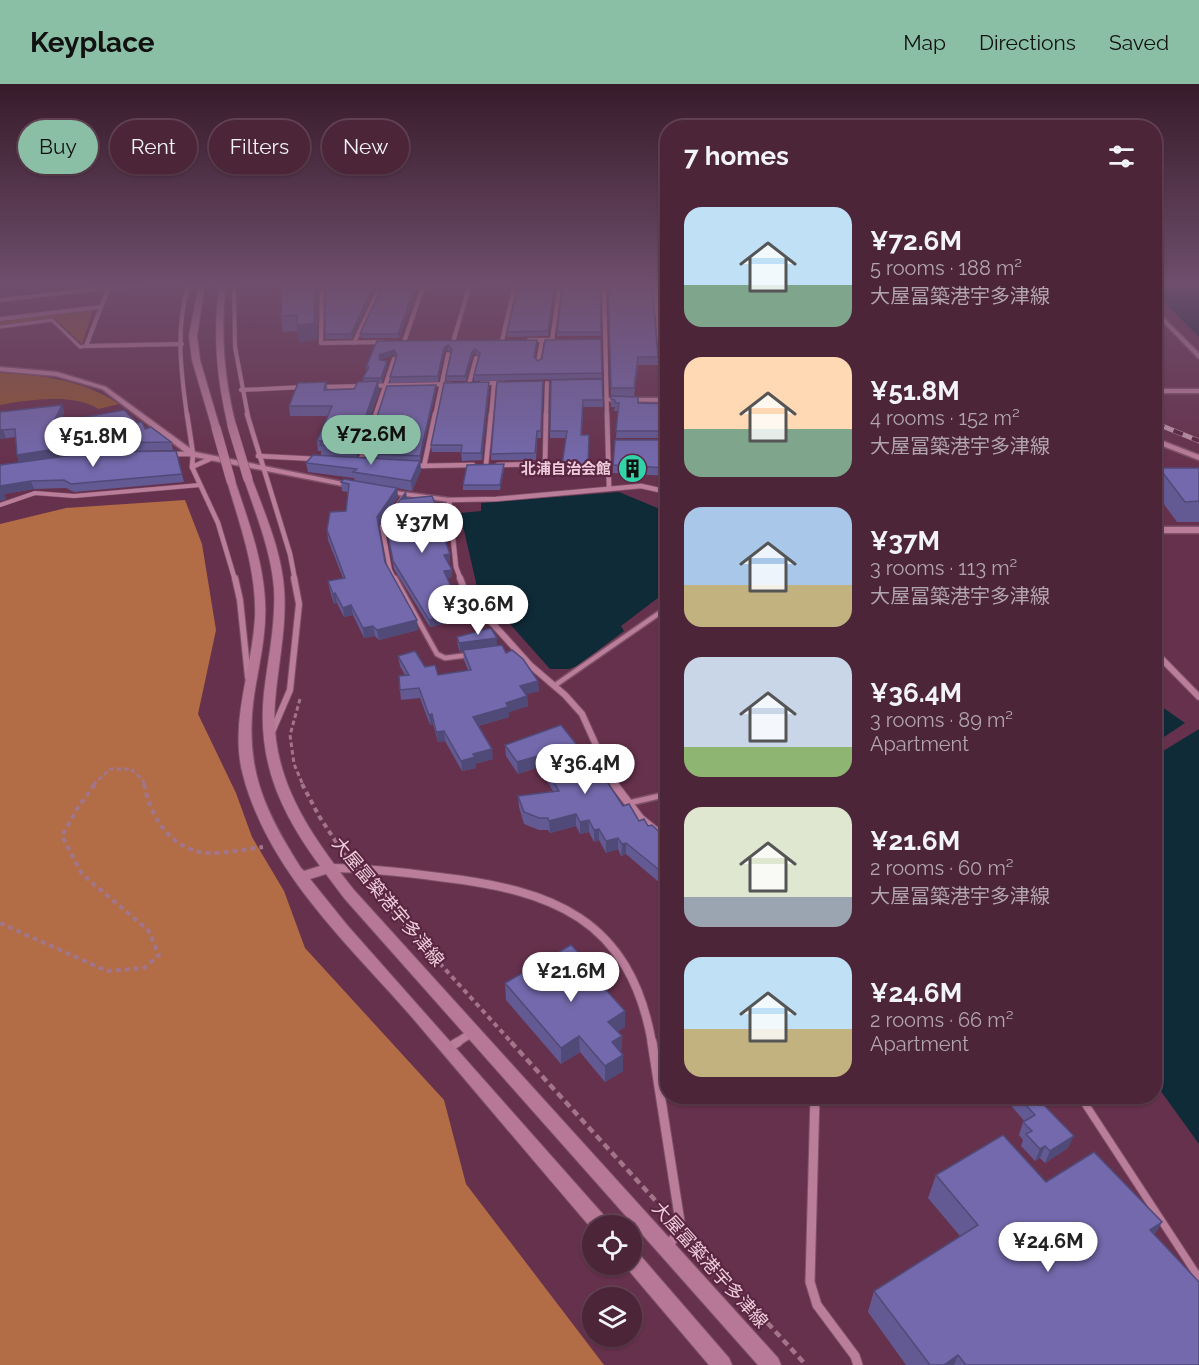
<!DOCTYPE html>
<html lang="en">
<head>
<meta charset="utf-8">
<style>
	body { margin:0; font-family:Raleway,"Noto Sans JP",sans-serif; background:#563144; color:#f1f3f6; height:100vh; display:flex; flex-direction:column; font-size:22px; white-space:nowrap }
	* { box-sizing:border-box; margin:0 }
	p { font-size:20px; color:#b2a5ae }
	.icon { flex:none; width:33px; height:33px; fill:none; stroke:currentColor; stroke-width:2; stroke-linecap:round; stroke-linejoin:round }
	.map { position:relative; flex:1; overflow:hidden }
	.details { position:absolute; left:660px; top:36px; width:502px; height:984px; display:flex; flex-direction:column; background:#4c2539; border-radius:24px; box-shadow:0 2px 4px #0004,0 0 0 2px #634253 }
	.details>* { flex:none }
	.hud { position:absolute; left:18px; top:36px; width:552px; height:54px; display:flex; gap:12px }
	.buttons { position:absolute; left:582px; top:1131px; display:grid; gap:12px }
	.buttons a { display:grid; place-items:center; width:60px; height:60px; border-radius:50%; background:#4c2539; box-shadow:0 2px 4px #0004,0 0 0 2px #634253; font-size:30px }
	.price { position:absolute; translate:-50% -51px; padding:0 14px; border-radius:21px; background:#fff; color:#222; font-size:20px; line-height:39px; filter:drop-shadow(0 2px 3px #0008) }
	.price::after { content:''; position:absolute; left:50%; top:36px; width:18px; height:14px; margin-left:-9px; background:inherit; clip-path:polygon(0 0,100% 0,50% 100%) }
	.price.on { background:#8abfa5; color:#111 }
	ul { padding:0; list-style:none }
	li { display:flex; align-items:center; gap:18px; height:150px; padding:0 24px }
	li span { display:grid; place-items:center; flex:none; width:168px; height:120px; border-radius:18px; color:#555 }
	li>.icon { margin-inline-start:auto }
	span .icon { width:72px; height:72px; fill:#fffc; stroke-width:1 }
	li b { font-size:26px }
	h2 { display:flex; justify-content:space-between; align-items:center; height:72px; padding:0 24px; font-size:26px }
	.pill { padding:0 21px; border-radius:27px; background:#4c2539; box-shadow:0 2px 4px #0004,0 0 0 2px #634253; font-size:21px; line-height:54px }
	.pill.on { background:#8abfa5; color:#111 }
	header { display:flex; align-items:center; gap:36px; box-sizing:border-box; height:84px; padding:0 30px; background:#8abfa5; color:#111 }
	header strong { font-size:28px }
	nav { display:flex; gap:33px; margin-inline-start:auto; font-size:21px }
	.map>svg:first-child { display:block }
	.green { fill:#8e5533 }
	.forest { fill:#b26d46 }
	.water { fill:#0f2b38 }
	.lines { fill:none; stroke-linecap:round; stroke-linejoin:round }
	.service-far4-casing { stroke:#7e5168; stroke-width:4.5 }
	.service-far3-casing { stroke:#7e5168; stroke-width:5 }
	.service-far2-casing { stroke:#7e5168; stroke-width:7 }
	.service-far1-casing { stroke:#7e5168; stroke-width:8 }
	.service-casing { stroke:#7e5168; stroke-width:9 }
	.minor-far4-casing { stroke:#7e5168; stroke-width:5 }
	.minor-far3-casing { stroke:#7e5168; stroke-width:6 }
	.minor-far2-casing { stroke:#7e5168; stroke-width:8 }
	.minor-far1-casing { stroke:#7e5168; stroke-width:10 }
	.minor-casing { stroke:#7e5168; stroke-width:11 }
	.tertiary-casing { stroke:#7e5168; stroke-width:3 }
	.secondary-casing { stroke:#7e5168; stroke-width:2 }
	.path-far2 { stroke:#a2758b; stroke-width:3; stroke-dasharray:4.5 3; stroke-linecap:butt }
	.path-far1 { stroke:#a2758b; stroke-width:4; stroke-dasharray:5 4; stroke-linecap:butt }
	.path { stroke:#a2758b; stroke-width:4.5; stroke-dasharray:7 4.5; stroke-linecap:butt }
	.service-far4 { stroke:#ba7d9a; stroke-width:3 }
	.service-far3 { stroke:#ba7d9a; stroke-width:4 }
	.service-far2 { stroke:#ba7d9a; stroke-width:4.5 }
	.service-far1 { stroke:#ba7d9a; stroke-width:5 }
	.service { stroke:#ba7d9a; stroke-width:7 }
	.minor-far4 { stroke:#ba7d9a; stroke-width:4 }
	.minor-far3 { stroke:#ba7d9a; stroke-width:4.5 }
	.minor-far2 { stroke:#ba7d9a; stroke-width:6 }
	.minor-far1 { stroke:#ba7d9a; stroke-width:8 }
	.minor { stroke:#ba7d9a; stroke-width:9 }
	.tertiary { fill:#ba7d9a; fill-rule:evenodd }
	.secondary { fill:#b67896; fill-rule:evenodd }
	.rail-casing { stroke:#bd94a7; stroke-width:5 }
	.rail { stroke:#5a2641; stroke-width:4; stroke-dasharray:10; stroke-linecap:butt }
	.secondary-bridge-casing { stroke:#7e5168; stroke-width:10; stroke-linecap:butt }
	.secondary-bridge { stroke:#b67896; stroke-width:9 }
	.wall { fill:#635a94 }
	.shaded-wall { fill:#504a78 }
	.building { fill:#7369ac; stroke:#504a78; stroke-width:1.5 }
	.labels { text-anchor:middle; stroke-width:4.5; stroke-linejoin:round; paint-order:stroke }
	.far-poi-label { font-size:15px; font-weight:bold; fill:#efcddc; stroke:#5a2641; text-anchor:end }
	.street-label { font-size:18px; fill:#efcddc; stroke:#5a2641 }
</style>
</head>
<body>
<header>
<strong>Keyplace</strong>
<nav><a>Map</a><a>Directions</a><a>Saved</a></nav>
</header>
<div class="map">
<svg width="1199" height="1281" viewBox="0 0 1199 1281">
	<rect width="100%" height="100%" fill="#66314c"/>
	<g class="green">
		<path d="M93 226 82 260 55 235 0 242V236Z"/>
		<path d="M0 289C43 291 83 296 119 320L98 325C75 309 27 316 0 321Z"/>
	</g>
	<path class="forest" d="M185 416 202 460 216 546 198 630 236 709 252 753 284 807 305 864 444 1016 466 1100 604 1281H0V440L66 424Z"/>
	<g class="water">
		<path d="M1155 200H1199V253L1155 209Z"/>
		<path d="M619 408 667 428V507L621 542 624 547 577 582 569 585H550L477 503 460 429 481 427V419Z"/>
		<path d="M1155 618 1185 639 1155 659Z"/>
		<path d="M1199 645V1060L1155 999V672Z"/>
	</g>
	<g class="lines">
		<defs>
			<path id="service-far4" d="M0 243 52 236 80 263 86 262"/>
			<g id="service-far3">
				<path d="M0 421 35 409 74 412 200 401"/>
				<path d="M393 428 405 410"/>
				<path d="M388 434 382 442 390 486 395 496"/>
			</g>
			<g id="service-far2">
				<path d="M395 494 437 570 445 574 469 571"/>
				<path d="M554 602 668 523"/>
			</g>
			<path id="service-far1" d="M629 719 668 710"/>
			<path id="service" d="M1080 1012 1199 1194"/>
			<g id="minor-far4">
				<path d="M110 200 86 262 182 260"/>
				<path d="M234 200 235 263 248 332"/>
				<path d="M322 200 321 259 384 258"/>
				<path d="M604 200 607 332"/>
				<path d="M655 200 665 316"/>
				<path d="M367 201 477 200"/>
				<path d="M0 216 141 200"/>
				<path d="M0 235 100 223"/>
				<path d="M529 256H552"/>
				<path d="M552 256 560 200"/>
				<path d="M502 257 515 200"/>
				<path d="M404 258 424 200"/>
				<path d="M453 258 470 200"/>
				<path d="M354 259 381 201"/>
				<path d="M538 278 542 256"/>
				<path d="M482 299H505"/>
				<path d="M469 300 476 274"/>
				<path d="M320 303 451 300"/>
				<path d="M241 306 304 303"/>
				<path d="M187 332C181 289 175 241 189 200"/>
				<path d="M375 332 394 275"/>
				<path d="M435 332 448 270"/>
				<path d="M491 332 494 299"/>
				<path d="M546 332 547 299"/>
			</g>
			<g id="minor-far3">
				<path d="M187 330 193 370 192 383 218 439 235 496"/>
				<path d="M247 330 290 470 295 496"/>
				<path d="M607 330 609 403"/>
				<path d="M170 370H193"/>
				<path d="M258 372 317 375"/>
				<path d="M360 378 376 330"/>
				<path d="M486 381 491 330"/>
				<path d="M498 381 545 380 546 330"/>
				<path d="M414 382 473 381"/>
				<path d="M424 382 435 330"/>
				<path d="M192 383 210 375"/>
				<path d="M461 496 456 483 449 416 496 415 641 402 668 408"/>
			</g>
			<g id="minor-far2">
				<path d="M235 494 240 516 248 593"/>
				<path d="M460 494 466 510 530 581 565 611 582 630 614 701"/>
				<path d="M1155 568 1199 613"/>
				<path d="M272 648 290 606 299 520 294 494"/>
			</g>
			<g id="minor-far1">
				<path d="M614 700 640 734 668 757"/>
				<path d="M329 784C366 784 402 788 439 793 552 806 630 834 652 959"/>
				<path d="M456 959 473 948"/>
			</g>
			<g id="minor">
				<path d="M652 958 681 1144 667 1164"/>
				<path d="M448 964 458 958"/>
				<path d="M815 1012 810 1198 817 1221 855 1272 858 1281"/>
			</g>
			<g id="tertiary">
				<path d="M1155 225 1199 269V275L1155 230Z"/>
				<path d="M0 283 57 288 106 303 195 368 353 400 357 402 353 404 190 372 102 305 56 292 0 287Z"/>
				<rect x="1155" y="305" width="44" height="4"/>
				<path d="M605 314H668V318L607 317 605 316Z"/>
				<path d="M1155 354 1199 371V376L1155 359Z"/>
				<path d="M380 405 449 414 453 416 449 418 383 409H380Z"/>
				<rect x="1155" y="443" width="44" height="6"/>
			</g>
			<g id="secondary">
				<path d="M199 200H205L197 252 200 276 220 344 216 346 212 344 192 276 189 252Z"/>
				<path d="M220 200H226C220 249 224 294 236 342L232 344 228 342C217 295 212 248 220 200Z"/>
				<path d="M248 392 252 395C265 430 281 466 284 504 287 543 278 580 275 618 269 693 310 750 354 806L778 1274 781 1281H758L344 814 326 790 310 795 347 841 608 1136 611 1142H592V1145C531 1074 471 1002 410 931 347 859 268 787 243 691 229 639 252 586 255 534 257 487 240 441 227 397L231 394 235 397C248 436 263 476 265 517 267 549 259 580 254 612 244 683 264 726 301 784L304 787 320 782C280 728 257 677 264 609 268 574 276 540 274 504 271 467 256 430 244 395Z"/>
				<path d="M632 1167 639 1170 729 1274 732 1281H709L625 1182V1180H632Z"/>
			</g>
		</defs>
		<use href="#service-far4" class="service-far4-casing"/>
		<use href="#service-far3" class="service-far3-casing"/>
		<use href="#service-far2" class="service-far2-casing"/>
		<use href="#service-far1" class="service-far1-casing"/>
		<use href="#service" class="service-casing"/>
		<use href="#minor-far4" class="minor-far4-casing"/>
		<use href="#minor-far3" class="minor-far3-casing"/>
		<use href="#minor-far2" class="minor-far2-casing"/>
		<use href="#minor-far1" class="minor-far1-casing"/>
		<use href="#minor" class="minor-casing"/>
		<use href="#tertiary" class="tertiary-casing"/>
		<use href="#secondary" class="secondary-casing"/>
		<g class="path-far2">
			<path d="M300 615 290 651 294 680 303 701"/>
			<path d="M93 701 110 685H131L143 696 144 701"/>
		</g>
		<g class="path-far1">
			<path d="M144 700C150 732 171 767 208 769 225 770 245 765 263 763"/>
			<path d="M302 700 319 732 346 773"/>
			<path d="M367 799 512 959"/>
			<path d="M0 839 107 887 144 884 159 871 148 846 82 790 62 752 77 725 95 700"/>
		</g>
		<g class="path">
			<path d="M511 958 665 1127"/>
			<path d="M690 1154 806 1281"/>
		</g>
		<use href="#service-far4" class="service-far4"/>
		<use href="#service-far3" class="service-far3"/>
		<use href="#service-far2" class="service-far2"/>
		<use href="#service-far1" class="service-far1"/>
		<use href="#service" class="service"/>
		<use href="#minor-far4" class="minor-far4"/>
		<use href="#minor-far3" class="minor-far3"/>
		<use href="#minor-far2" class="minor-far2"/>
		<use href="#minor-far1" class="minor-far1"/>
		<use href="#minor" class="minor"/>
		<use href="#tertiary" class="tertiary"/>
		<use href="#secondary" class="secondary"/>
		<defs>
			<path id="rail" d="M1155 339 1199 357"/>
		</defs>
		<use href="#rail" class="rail-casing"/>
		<use href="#rail" class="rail"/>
		<defs>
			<g id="secondary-bridge">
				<path d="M232 342 248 395"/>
				<path d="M216 344 231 397"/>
			</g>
		</defs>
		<use href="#secondary-bridge" class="secondary-bridge-casing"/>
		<use href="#secondary-bridge" class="secondary-bridge"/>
	</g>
	<g class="wall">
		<path d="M519 200H556L548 252 507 253V248Z"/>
		<path d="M600 200 601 252H557V248Z"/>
		<path d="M608 200 658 273V281H638L634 312H611Z"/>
		<path d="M659 200H668V281H666Z"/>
		<path d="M318 202 317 255 299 258 297 247 283 248 281 232Z"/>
		<path d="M375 205 352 255H325V250Z"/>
		<path d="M417 205 399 254H361L360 250Z"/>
		<path d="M601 255 602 294 474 297V291L479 273 476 270 472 273 466 297H446V292L451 269 448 266 444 269 438 298 390 299V293L396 274 395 271 380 276 387 277V282L382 299H378L379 307 357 373 366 374 365 369 436 301V306L420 377 421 386 412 407 397 404 398 413 378 442 385 478 418 546 379 556 375 552 364 554 353 531 344 533 337 519 334 520 330 507 328 497 343 494 328 456 327 446 346 427 348 408 342 407 341 398 355 397 354 394 308 388 306 379 321 371V367H318L317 357 328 332H290L289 322 326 298 328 306 354 305 363 298V294L367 287 366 283 377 257 537 256V261L535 274 538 277Z"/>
		<path d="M602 295 603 323H583L582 351 589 358 588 389H563L562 381 566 354H550V347Z"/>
		<path d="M543 304 541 354H537L536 376H491V370Z"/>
		<path d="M489 305 482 376 462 377 461 368H432L431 361Z"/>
		<path d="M611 312 638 319 668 320V354H616L618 327H614L615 323H611Z"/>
		<path d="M62 321 64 329 60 338 137 339 145 345 171 358 173 366 96 368 60 373 176 367 184 398 74 408 66 404 34 405 4 410 6 415 0 417V381L19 379 17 371 16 353 0 355V328Z"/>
		<path d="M668 356V392L613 389V381Z"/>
		<path d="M504 380V385L500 406H463V401Z"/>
		<path d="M1159 384H1199V438H1177L1155 408V397Z"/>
		<path d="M407 415 447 457 445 458 450 477H448L452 493 447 494 463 535 430 543 394 485 386 443Z"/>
		<path d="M457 553 497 562 538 597 539 607 526 610 527 612 528 622 509 628V633L478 642 493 675 475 680 476 684 462 687 445 657 438 658 433 640 430 641 420 614 401 616 400 606 405 591 400 582 398 572 425 583 438 591 468 586 464 576 463 567 460 568 458 562Z"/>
		<path d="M561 641 623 722 639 737 648 742 668 756V806L626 770 621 772 618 765 606 769 599 756 594 758 589 748 580 750 576 742 550 749 548 746H539L524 740 519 723 518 712 553 707 539 683 518 690 506 672 505 661Z"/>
		<path d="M602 893V902L625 943 617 948 622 952 621 968 623 971V987L605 998 580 968 561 980 506 916 505 899Z"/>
		<path d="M1003 1012H1045L1042 1020 1068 1064 1045 1079 1040 1074 1035 1077 1021 1062 1023 1056 1019 1051 1023 1038H1025Z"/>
		<path d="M936 1091 1046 1098 1162 1138 1154 1151 1199 1281H906L868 1228 874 1207 960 1152 928 1114Z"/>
	</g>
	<g class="shaded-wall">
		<path d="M315 200H318V202L317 255 299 258 297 241Z"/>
		<path d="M416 200 417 205 399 254 398 250Z"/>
		<path d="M555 200H556L548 252V247Z"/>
		<path d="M374 201 375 205 352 255 351 250Z"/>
		<path d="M448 261V266L444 269 438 298V292L444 264Z"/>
		<path d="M475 265 476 270 472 273 466 297 465 292 472 268Z"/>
		<path d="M394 266 395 271 379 276V271Z"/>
		<path d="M387 277V282L382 299 381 294Z"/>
		<path d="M378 297 379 307 357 374 355 363Z"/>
		<path d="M489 298V305L482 376 481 369Z"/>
		<path d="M436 301V306L420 377V372Z"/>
		<path d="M62 321 64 329 55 347 53 339Z"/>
		<path d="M0 346H3L6 354 0 355Z"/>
		<path d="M94 359 96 368 19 379 17 371Z"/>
		<path d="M420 377 421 386 412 407 411 397Z"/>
		<path d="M504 380V385L500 406V401Z"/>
		<path d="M31 397 34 405 4 410 6 415 0 417V402Z"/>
		<path d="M397 404 398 413 378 443 377 433Z"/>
		<path d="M406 408 407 414 402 415Z"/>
		<path d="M446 450 447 457 444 458 443 451Z"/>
		<path d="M450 470V477L445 478 444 471Z"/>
		<path d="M452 486V493L445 495 444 487Z"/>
		<path d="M335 509 337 519 334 520 333 510Z"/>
		<path d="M351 521 353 531 344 533 343 524Z"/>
		<path d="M462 527 463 535 430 543 429 536Z"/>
		<path d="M417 536 418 546 379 556 377 546Z"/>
		<path d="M373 542 375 552 364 554 363 544Z"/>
		<path d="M497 554V563L460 568 459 559Z"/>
		<path d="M538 597 539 607 520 612V602Z"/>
		<path d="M527 612 528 622 509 628V633L474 643 473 633 506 619Z"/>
		<path d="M432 630 433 640 430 641 429 631Z"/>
		<path d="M444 647 445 657 438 658 436 648Z"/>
		<path d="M492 665 493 675 475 680 476 684 462 687 461 677 473 670Z"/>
		<path d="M538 672 539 683 518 690 517 678Z"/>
		<path d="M576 730V742L550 749 549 737Z"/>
		<path d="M589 736V748L580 750V738Z"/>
		<path d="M599 745V756L594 758V746Z"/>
		<path d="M618 754V765L606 769V757Z"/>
		<path d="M626 759V770L621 772 622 760Z"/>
		<path d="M602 893V910L597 896Z"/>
		<path d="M625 927V943L608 954V938Z"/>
		<path d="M579 952 580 968 561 980V964Z"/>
		<path d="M622 952 621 969 612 958Z"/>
		<path d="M623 971V987L605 998V982Z"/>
		<path d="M1041 1012H1045L1042 1022 1037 1014Z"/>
		<path d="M1074 1052 1068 1064 1045 1079 1050 1067Z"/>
		<path d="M1045 1062 1040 1074 1035 1077 1040 1065Z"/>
		<path d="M1162 1138 1149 1160 1150 1146Z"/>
		<path d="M958 1271 954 1281H944Z"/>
	</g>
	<g class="building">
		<path d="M282 200H315L314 239 297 241V231L281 232Z"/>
		<path d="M416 200 398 250H360L383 201Z"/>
		<path d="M519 200H555L548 247 507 248Z"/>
		<path d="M563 200H600L601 248H557Z"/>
		<path d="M608 200H652L658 273H638L634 304H611Z"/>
		<path d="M660 200H668V273H666Z"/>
		<path d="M325 201H374L351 250H325Z"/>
		<path d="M601 255 602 289 474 291 480 269 475 265 472 268 465 292H446L452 265 448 261 444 264 438 292 390 293 397 271 394 266 379 271 380 276 387 277 381 294H363L369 283H366L377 257 537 256 534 273 538 277 542 274 545 256Z"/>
		<path d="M602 295 603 316H583L581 351H589L588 381H562L567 347H550L551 296Z"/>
		<path d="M378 297 355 363 320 361 323 357H317L332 322H289L298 299 326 298 324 306 354 305 358 298Z"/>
		<path d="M543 297 541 347H537L535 369 491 370 497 298Z"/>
		<path d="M489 298 481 369H461L462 361H431L444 299Z"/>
		<path d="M436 301 420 372 365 369 387 302Z"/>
		<path d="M611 312 638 313V319L668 320V347H616L619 319H615V316L611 315Z"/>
		<path d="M62 321 53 339 124 326 137 339 142 338 145 345 151 343 171 358 94 359 17 371 15 345 0 346V328Z"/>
		<path d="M615 356H668V384L613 381Z"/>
		<path d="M176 367 182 390 71 400 64 396 31 397 0 402V381L95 368Z"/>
		<path d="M313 371 420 377 411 397 353 388 357 385 306 379Z"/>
		<path d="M504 380 500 401H463L467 381Z"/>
		<path d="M1159 384H1199V417L1185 418Z"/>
		<path d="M344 395 397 404 377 433 385 478 417 536 377 546 373 542 363 544 351 521 343 524 335 509 333 510 328 497 345 494 327 446 330 428 346 427 349 400 341 398Z"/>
		<path d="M406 408 402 415 432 412 445 443 446 450 443 451 450 470 444 471 452 486 444 487 462 527 429 536 393 477 385 436Z"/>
		<path d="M491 544 497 554 459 559 457 553Z"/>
		<path d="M502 561 506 569 512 566 523 575 538 597 520 602 527 612 506 619 508 623 473 633 492 665 473 670 475 673 461 677 444 647 436 648 432 630 429 631 419 604 400 606 399 592 409 591 398 572 415 567 425 583 435 581 438 591 471 586 463 566Z"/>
		<path d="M561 641 580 665 584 664 591 673 623 722 629 720 639 737 644 735 648 742 652 741 668 756V793L626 759 622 760 618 754 606 757 599 745 594 746 589 736 580 738 576 730 549 737 548 734H539L524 728 518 712 559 707 538 672 517 678 505 661Z"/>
		<path d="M571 861 602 893 597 896 625 927 608 938 622 952 612 958 623 971 605 982 579 952 561 964 505 899Z"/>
		<path d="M1018 1012H1041L1037 1014 1074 1052 1050 1067 1045 1062 1040 1065 1026 1050 1032 1047 1023 1038 1035 1031Z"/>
		<path d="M1003 1051 1046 1098 1094 1068 1162 1138 1150 1146 1199 1198V1281H966L958 1271 944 1281H930L874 1207 978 1141 936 1091Z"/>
	</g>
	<linearGradient id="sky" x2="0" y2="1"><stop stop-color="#381b2a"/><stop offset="0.53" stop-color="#6e4e6c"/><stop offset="1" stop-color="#6e4e6c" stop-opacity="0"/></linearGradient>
	<rect width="1199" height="379" fill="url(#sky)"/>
	<defs>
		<symbol id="building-disc" viewBox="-11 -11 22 22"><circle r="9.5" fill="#31d4a9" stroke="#5a2641"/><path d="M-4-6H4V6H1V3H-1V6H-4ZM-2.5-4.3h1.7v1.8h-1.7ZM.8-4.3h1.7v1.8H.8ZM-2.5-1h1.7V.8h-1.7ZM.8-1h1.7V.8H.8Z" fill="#111"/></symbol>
	</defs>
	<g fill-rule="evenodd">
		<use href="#building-disc" x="616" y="368" width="33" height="33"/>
	</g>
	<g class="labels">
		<g class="far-poi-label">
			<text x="611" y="390">北浦自治会館</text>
		</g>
		<g class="street-label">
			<text transform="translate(388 818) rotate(50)" y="6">大屋冨築港宇多津線</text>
			<text transform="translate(710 1181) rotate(48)" y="6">大屋冨築港宇多津線</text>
		</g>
	</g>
</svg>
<div class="buttons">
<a><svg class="icon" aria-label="locate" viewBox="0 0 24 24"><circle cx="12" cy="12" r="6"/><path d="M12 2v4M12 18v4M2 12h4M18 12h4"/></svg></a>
<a><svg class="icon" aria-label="layers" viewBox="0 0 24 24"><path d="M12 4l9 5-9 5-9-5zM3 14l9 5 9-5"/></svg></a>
</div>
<b class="price on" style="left:371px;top:382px">¥72.6M</b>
<b class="price" style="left:93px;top:384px">¥51.8M</b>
<b class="price" style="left:422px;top:470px">¥37M</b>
<b class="price" style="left:478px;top:552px">¥30.6M</b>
<b class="price" style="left:585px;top:711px">¥36.4M</b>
<b class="price" style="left:571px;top:919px">¥21.6M</b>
<b class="price" style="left:1048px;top:1189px">¥24.6M</b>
<div class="hud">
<a class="pill on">Buy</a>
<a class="pill">Rent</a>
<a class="pill">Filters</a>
<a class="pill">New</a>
</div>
<section class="details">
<h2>7 homes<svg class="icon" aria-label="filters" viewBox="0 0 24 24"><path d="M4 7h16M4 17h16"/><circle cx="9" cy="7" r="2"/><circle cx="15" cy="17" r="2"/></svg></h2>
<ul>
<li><span style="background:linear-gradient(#bfe0f5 65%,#7fa58c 0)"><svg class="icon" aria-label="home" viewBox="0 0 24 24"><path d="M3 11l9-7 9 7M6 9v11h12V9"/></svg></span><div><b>¥72.6M</b><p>5 rooms · 188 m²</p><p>大屋冨築港宇多津線</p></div></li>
<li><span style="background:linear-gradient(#ffd9b3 60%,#7fa58c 0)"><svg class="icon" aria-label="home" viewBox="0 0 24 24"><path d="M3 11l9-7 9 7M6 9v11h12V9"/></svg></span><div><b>¥51.8M</b><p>4 rooms · 152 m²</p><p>大屋冨築港宇多津線</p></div></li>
<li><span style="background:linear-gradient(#a9c7e8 65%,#c2b280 0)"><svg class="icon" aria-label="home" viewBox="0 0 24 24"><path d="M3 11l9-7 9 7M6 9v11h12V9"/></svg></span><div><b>¥37M</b><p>3 rooms · 113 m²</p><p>大屋冨築港宇多津線</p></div></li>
<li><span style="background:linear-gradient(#c9d6e8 75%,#8fb573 0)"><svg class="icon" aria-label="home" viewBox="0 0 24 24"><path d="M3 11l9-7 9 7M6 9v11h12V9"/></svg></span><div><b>¥36.4M</b><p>3 rooms · 89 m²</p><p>Apartment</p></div></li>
<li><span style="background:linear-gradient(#dfe7d0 75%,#9aa5b1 0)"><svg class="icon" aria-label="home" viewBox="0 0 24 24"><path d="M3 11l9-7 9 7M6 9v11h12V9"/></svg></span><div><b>¥21.6M</b><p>2 rooms · 60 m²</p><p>大屋冨築港宇多津線</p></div></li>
<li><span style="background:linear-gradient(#bfe0f5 60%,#c2b280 0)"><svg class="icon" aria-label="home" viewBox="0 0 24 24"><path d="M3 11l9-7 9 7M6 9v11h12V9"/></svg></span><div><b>¥24.6M</b><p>2 rooms · 66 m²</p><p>Apartment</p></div></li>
</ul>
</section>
</div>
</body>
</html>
